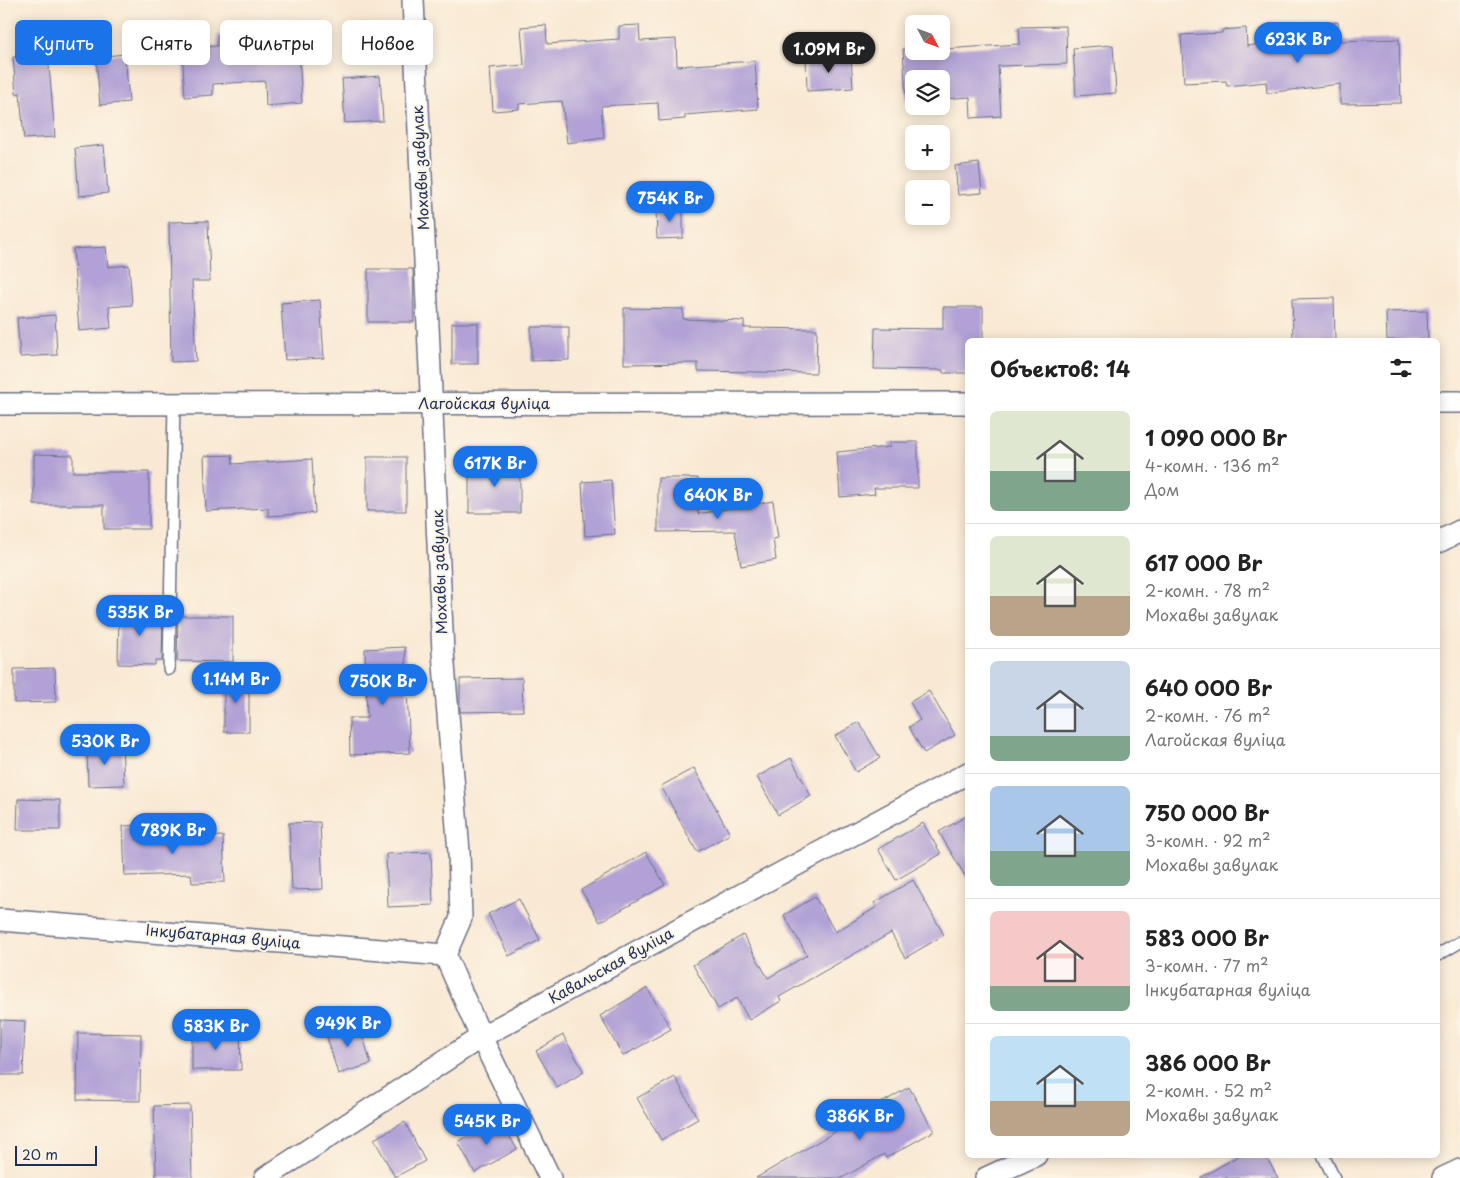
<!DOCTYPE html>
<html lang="ru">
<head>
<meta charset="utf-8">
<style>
	body { margin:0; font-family:"Playpen Sans",sans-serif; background:#f2f2f2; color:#222; height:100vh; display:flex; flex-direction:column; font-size:19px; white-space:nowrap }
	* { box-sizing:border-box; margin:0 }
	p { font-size:16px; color:#767676 }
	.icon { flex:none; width:28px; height:28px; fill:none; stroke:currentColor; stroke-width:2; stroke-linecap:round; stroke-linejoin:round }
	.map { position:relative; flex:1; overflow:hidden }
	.drawer { position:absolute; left:965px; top:338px; width:475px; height:820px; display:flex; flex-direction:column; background:#fff; border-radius:8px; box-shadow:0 2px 12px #0003 }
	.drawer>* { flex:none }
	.top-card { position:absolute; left:15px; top:20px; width:475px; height:45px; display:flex; gap:10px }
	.needle { width:32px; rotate:131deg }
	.controls { position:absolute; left:905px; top:15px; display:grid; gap:10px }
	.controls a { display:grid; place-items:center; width:45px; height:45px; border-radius:8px; background:#fff; box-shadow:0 2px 12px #0003; font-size:25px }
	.scale { position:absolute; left:15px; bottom:12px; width:82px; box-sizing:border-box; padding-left:5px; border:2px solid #1b2f5e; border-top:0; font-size:14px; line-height:18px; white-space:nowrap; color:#1b2f5e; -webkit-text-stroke:4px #fcf5e5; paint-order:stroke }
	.price { position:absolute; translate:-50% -42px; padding:0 11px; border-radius:18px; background:#1a73e8; color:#fff; font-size:16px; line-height:32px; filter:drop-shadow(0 1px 2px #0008) }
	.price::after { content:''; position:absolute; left:50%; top:30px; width:15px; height:11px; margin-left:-8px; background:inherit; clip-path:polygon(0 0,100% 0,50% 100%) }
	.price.on { background:#222; color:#fff }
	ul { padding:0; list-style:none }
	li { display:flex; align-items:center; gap:15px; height:125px; padding:0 25px }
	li+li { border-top:1px solid #e0e0e0 }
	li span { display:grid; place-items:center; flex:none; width:140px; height:100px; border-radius:8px; color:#555 }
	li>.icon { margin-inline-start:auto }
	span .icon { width:60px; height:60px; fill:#fffc; stroke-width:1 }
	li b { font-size:21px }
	h2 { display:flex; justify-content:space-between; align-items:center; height:60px; padding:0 25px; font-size:21px }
	.chip { padding:0 18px; border-radius:8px; background:#fff; box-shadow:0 2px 12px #0003; font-size:18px; line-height:45px }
	.chip.on { background:#1a73e8; color:#fff }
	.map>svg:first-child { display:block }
	.building { fill:#b1a1d6 }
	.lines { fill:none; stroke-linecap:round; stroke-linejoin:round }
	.service-casing { stroke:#697087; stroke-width:14 }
	.minor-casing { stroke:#697087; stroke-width:24 }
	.service { stroke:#fff; stroke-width:11 }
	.minor { stroke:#fff; stroke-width:21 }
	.labels { text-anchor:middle; stroke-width:4; stroke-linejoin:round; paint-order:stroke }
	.street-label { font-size:15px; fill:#1b2f5e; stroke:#fcf5e5 }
</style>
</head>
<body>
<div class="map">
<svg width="1460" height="1178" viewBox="0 0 1460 1178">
	<rect width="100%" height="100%" fill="#fcf5e5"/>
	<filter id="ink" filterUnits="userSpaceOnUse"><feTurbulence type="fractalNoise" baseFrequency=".02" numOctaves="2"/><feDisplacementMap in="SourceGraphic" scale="10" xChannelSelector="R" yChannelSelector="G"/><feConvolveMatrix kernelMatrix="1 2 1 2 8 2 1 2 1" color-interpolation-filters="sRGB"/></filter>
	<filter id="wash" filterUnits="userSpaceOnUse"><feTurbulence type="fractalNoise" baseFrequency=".0096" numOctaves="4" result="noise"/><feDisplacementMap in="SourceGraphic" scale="20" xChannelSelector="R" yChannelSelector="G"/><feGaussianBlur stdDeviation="1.12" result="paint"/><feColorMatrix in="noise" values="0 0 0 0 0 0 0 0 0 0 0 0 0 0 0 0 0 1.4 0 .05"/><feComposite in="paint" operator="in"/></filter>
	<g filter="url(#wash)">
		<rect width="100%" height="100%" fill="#f9e9d4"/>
		<g id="blocks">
			<g class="building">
				<path d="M1338 22 1340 41 1399 39 1401 103 1340 104V84L1267 93 1266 82 1227 86 1226 81 1184 83 1181 35 1222 33V30L1246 28 1247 46 1315 37 1314 24Z"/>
				<path d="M546 25 547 44 619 39V26L639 25 640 41 676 39 677 66 755 61 758 109 685 115V119L659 121 658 103 601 106 604 138 567 143 562 101 519 104V109L493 111 490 68 524 65 521 27Z"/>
				<path d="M1066 26 1067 64 998 66 1001 116 971 118 970 97 941 99V79H914V101H906L903 49 914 48V51H941V46H944V49L1020 44 1019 27Z"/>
				<path d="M245 33V41L298 37 302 103 266 106 265 81 213 84V95L185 97 182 48 217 46V35Z"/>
				<path d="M1113 45 1116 93 1076 96 1073 48Z"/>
				<path d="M48 54 55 137 24 139 20 93 16 94 13 57Z"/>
				<path d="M125 54 129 102 100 105 96 57Z"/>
				<path d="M851 56 853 88 807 91 806 59Z"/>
				<path d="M380 76 383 121 345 123 342 79Z"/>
				<path d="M104 145 108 193 79 196 75 148Z"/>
				<path d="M979 163 982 193 958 195 955 166Z"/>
				<path d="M683 207V238L657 239 656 208Z"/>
				<path d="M208 221 210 281H192L196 361 171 362 169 222Z"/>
				<path d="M106 247 108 267 129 265 132 305 109 307 111 328 79 331 73 249Z"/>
				<path d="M368 269H413L414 322H368Z"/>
				<path d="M1334 298 1335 340H1293L1292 299Z"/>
				<path d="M320 300 324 358 285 360 281 303Z"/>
				<path d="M943 307H983V340H968V373H943V370L874 369 875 328 943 329Z"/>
				<path d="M624 308 683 309V319L744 321V328L817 329 816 373 698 371V363L624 364Z"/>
				<path d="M1427 311 1428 340H1387L1386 312Z"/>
				<path d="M55 315 57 355 20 357 17 318Z"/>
				<rect x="452" y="323" width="26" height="41"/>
				<path d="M531 327H569V360L531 361Z"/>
				<path d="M890 442H918V488H874L875 494 840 497 837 452 890 447Z"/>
				<path d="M34 454 73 455V472H149V529H104V505H34Z"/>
				<path d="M232 455 233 464 312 459 315 513 268 516V508L206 511 204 456Z"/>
				<rect x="367" y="457" width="39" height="54"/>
				<path d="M520 463V513H469V464Z"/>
				<path d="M658 478H698V514L773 501 778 538 773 539 776 560 741 566 735 531 658 532Z"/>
				<path d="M611 480 615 534 585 536 582 482Z"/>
				<path d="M119 609H155V615H163L162 661H155V665L118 664Z"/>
				<path d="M178 616H233V662L177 661Z"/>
				<path d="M405 647 410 753 350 755 349 718H367L365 649Z"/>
				<path d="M55 668 56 702 14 703V669Z"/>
				<rect x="224" y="676" width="25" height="56"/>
				<path d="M522 678 523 711 460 712V679Z"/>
				<path d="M929 691 955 735 924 753 909 727 920 720 910 702Z"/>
				<path d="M859 722 880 758 856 772 835 736Z"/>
				<path d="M122 745 124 785 88 786 87 746Z"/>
				<path d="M791 758 811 796 778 815 757 777Z"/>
				<path d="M694 768 730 834 697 852 661 786Z"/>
				<path d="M18 799 60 800V830H17Z"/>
				<path d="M968 815V881L939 832Z"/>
				<path d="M320 822 323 889 292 890 289 823Z"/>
				<path d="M923 823 941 854 896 880 878 849Z"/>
				<path d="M162 824 163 839 223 836 225 882 192 883 191 874 125 876 123 826Z"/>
				<path d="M431 852 433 905 388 907 386 854Z"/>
				<path d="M646 852 665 885 600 922 581 890Z"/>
				<path d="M913 880 944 935 905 958 891 933 779 997 781 1001 749 1020 737 998 718 1009 693 965 743 935 768 978 807 955 784 915 815 897 835 932 877 907 874 903Z"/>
				<path d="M519 899 540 940 509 956 488 914Z"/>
				<path d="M647 988 671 1029 623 1056 600 1016Z"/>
				<path d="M0 1020 25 1021 23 1075H0Z"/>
				<path d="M359 1023 371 1064 338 1074 326 1033Z"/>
				<path d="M240 1031 241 1070H192V1032Z"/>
				<path d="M78 1033 141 1034 140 1101 77 1100Z"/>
				<path d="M563 1035 584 1072 557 1088 536 1051Z"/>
				<path d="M675 1077 698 1119 661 1140 637 1098Z"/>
				<path d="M909 1087 934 1131 886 1158 884 1154 842 1178H756L862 1116 861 1115Z"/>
				<path d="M190 1105 192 1178H156L154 1106Z"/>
				<path d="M499 1118 517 1149 475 1173 458 1142Z"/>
				<path d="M405 1122 425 1161 395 1177 374 1139Z"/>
				<path d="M1240 1155H1265L1278 1178H1200Z"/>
			</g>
		</g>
	</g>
	<g filter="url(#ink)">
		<use href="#blocks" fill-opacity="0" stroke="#697087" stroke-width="1"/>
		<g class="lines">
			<defs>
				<g id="service">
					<path d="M169 669 174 404"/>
					<path d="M1438 955 1460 942"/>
					<path d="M1323 1155 1334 1178"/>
				</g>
				<g id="minor">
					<path d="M413 0 443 652 459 852 461 918 445 955 481 1037 550 1178"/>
					<path d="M1438 402H1460"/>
					<path d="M0 404 968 403"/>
					<path d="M1438 542 1460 531"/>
					<path d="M0 920 445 955"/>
					<path d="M265 1178 481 1037 770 879 968 773"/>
					<path d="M986 1178 1036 1155"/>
					<path d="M1443 1178 1460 1170"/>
				</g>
			</defs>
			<use href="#service" class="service-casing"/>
			<use href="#minor" class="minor-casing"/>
			<use href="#service" class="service"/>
			<use href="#minor" class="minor"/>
		</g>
	</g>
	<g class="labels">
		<g class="street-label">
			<text transform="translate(421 168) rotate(-93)" y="5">Мохавы завулак</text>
			<text x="484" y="409">Лагойская вуліца</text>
			<text transform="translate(440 572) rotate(-92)" y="5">Мохавы завулак</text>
			<text transform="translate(223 937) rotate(5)" y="5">Інкубатарная вуліца</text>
			<text transform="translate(611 966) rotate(-29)" y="5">Кавальская вуліца</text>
		</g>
	</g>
</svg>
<div class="controls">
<a><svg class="needle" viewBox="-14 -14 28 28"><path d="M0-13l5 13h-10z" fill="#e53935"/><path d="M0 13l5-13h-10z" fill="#767676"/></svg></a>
<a><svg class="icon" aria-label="layers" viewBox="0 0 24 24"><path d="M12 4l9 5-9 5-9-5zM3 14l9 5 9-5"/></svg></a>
<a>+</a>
<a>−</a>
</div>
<div class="scale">20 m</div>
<b class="price" style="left:1298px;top:64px">623K Br</b>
<b class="price on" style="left:829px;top:74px">1.09M Br</b>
<b class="price" style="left:670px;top:223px">754K Br</b>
<b class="price" style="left:495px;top:488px">617K Br</b>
<b class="price" style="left:718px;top:520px">640K Br</b>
<b class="price" style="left:140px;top:637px">535K Br</b>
<b class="price" style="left:236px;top:704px">1.14M Br</b>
<b class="price" style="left:383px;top:706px">750K Br</b>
<b class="price" style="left:105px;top:766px">530K Br</b>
<b class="price" style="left:173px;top:855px">789K Br</b>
<b class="price" style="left:348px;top:1048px">949K Br</b>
<b class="price" style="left:216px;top:1051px">583K Br</b>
<b class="price" style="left:860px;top:1141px">386K Br</b>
<b class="price" style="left:487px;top:1146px">545K Br</b>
<div class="top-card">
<a class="chip on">Купить</a>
<a class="chip">Снять</a>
<a class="chip">Фильтры</a>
<a class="chip">Новое</a>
</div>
<section class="drawer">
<h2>Объектов: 14<svg class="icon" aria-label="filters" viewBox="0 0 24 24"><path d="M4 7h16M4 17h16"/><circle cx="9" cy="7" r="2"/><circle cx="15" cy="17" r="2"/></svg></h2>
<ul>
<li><span style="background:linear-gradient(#dfe7d0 60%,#7fa58c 0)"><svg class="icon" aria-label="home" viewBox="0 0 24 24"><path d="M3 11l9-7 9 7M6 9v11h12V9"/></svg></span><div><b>1 090 000 Br</b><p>4-комн. · 136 m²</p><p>Дом</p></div></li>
<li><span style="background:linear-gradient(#dfe7d0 60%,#b9a48a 0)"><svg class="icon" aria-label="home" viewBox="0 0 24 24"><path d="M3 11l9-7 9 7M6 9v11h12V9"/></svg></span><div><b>617 000 Br</b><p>2-комн. · 78 m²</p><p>Мохавы завулак</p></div></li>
<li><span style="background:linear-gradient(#c9d6e8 75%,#7fa58c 0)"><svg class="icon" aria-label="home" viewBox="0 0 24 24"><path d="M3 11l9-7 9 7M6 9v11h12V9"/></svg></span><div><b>640 000 Br</b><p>2-комн. · 76 m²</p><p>Лагойская вуліца</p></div></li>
<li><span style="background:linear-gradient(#a9c7e8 65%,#7fa58c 0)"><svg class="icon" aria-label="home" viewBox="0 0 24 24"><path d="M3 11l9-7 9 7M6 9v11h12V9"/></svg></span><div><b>750 000 Br</b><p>3-комн. · 92 m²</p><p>Мохавы завулак</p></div></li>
<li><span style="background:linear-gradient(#f6c9c9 75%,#7fa58c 0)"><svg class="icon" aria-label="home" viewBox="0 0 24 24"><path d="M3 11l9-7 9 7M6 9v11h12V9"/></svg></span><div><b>583 000 Br</b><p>3-комн. · 77 m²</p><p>Інкубатарная вуліца</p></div></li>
<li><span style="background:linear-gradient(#bfe0f5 65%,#b9a48a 0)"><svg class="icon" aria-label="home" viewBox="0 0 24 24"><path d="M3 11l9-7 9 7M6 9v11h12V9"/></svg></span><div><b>386 000 Br</b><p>2-комн. · 52 m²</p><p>Мохавы завулак</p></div></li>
</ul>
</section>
</div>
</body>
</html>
